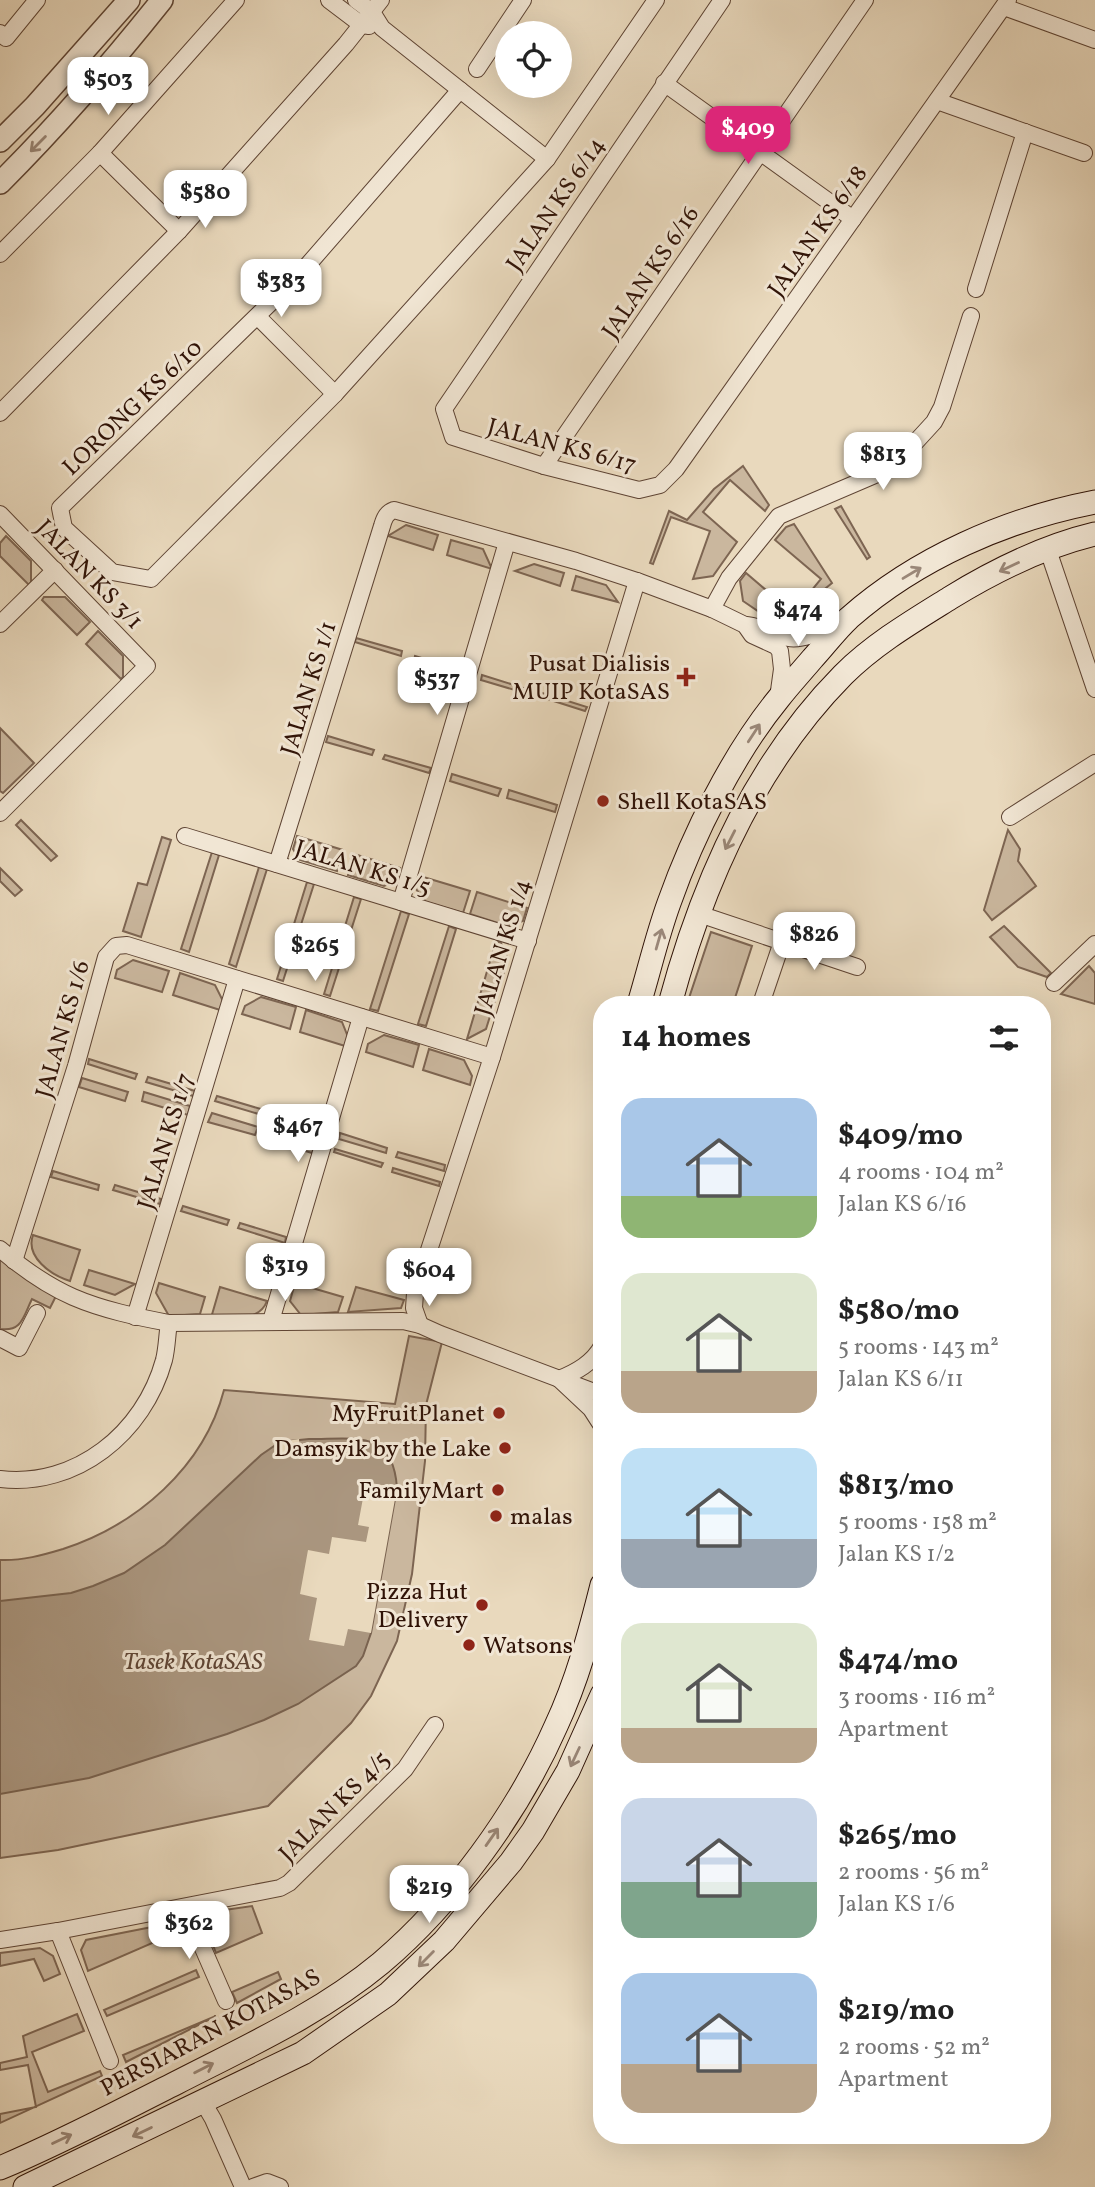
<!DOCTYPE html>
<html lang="en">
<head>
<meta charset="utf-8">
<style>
	body { margin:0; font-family:Vollkorn,serif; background:#f6f6f6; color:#222; height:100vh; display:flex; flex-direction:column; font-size:26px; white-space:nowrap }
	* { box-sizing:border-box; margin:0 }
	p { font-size:23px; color:#767676 }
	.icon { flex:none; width:38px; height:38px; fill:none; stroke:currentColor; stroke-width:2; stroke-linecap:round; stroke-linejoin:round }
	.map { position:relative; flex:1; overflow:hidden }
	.panel { position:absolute; left:593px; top:996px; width:458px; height:1148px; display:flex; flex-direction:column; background:#fff; border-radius:28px; box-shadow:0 7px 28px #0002 }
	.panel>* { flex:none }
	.tools { position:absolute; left:495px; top:21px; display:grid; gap:14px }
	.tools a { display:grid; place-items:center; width:77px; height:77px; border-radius:50%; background:#fff; box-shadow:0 7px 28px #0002; font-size:35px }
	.price { position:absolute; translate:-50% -60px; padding:0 16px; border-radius:14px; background:#fff; color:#222; font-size:23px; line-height:46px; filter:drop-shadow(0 2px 4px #0008) }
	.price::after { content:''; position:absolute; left:50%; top:42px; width:21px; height:16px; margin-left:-10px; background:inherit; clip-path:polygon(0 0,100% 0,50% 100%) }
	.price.selected { background:#db2777; color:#fff }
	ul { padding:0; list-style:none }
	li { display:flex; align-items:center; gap:21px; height:175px; padding:0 28px }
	li span { display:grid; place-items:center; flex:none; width:196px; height:140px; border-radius:21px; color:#555 }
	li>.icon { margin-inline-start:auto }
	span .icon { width:84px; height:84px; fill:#fffc; stroke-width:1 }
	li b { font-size:30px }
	h2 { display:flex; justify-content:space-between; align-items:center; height:84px; padding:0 28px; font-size:30px }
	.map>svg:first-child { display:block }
	.green { fill:#cab79e; stroke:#7d6552; stroke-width:2 }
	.water { fill:#aa967f; stroke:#79624f; stroke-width:2 }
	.pier { fill:#e9d9bd }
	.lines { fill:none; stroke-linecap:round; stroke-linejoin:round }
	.minor-casing { stroke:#5e4434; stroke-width:18 }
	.tertiary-casing { stroke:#5e4434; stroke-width:24 }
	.secondary-casing { stroke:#301307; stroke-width:25 }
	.minor { stroke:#f1e6d4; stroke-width:16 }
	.tertiary { stroke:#f1e6d4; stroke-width:21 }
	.secondary { stroke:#f1e6d4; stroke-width:23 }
	.oneway { stroke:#9a8778 }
	.poi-dot { fill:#8f2418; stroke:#f1e6d4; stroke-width:2.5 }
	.labels { text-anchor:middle; stroke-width:6; stroke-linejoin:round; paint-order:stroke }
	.street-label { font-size:24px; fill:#301307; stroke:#f1e6d4 }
	.poi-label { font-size:24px; fill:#301307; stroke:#f1e6d4; text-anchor:end }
	.park-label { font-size:24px; font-style:italic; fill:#5e4434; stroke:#f1e6d4 }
</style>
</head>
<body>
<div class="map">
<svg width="1095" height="2187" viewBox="0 0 1095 2187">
	<rect width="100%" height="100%" fill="#e9d9bd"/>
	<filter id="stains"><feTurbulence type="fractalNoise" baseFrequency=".00286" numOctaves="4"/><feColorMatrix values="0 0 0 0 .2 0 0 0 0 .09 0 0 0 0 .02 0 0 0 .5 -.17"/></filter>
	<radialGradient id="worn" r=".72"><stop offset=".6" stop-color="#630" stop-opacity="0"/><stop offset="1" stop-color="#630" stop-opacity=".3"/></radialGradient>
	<g class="green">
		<path d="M743 466 769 505 765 511 730 480 703 512 737 542 713 576 693 579 710 531 671 517 653 564 650 563 669 511 687 520 714 489Z"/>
		<path d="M841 506 870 557 867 559 835 509Z"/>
		<path d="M794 524 832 583 780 626 743 601 740 581 746 573 793 613 821 579 775 540 786 527Z"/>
		<path d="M406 525 438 535 433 550 388 536Z"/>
		<path d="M6 536 31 561V582L29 585 0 556V543Z"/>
		<path d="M451 540 483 549 492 569 447 555Z"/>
		<path d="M534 564 564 573 560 586 515 571Z"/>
		<path d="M576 576 606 585 618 602 572 590Z"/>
		<path d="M44 597H65L90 622 77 635 42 600Z"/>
		<path d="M98 631 123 656V677L121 679 86 644Z"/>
		<path d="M356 638 402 651 401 656 355 642Z"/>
		<path d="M415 656 461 670 460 675 414 661Z"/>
		<path d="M482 675 530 690 528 694 481 680Z"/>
		<path d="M539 692 587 707 585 711 538 696Z"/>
		<path d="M0 728 34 763 3 793 0 791Z"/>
		<path d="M328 736 374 750 372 755 326 742Z"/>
		<path d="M385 755 431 768 429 773 383 759Z"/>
		<path d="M452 774 501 789 498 796 450 781Z"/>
		<path d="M509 790 557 805 555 812 507 798Z"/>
		<path d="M21 820 57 856 51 861 16 825Z"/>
		<path d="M1008 830 1020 849 1018 861 1036 886 992 920 984 910Z"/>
		<path d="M297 836 343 850 337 871 300 860 293 849Z"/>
		<path d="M162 837 171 840 141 937 123 931 138 883 147 885Z"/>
		<path d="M212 852 219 855 189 952 181 949Z"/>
		<path d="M354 854 400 868 396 881 384 886 348 875Z"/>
		<path d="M259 867 267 869 236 967 229 964Z"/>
		<path d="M0 868 22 890 15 896 0 881Z"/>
		<path d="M420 876 470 891 463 913 426 902 416 889Z"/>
		<path d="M307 882 314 884 283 981 277 979Z"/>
		<path d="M477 892 527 908 523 921 507 926 470 914Z"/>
		<path d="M354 897 361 899 330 996 324 994Z"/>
		<path d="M401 911 409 914 378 1011 370 1009Z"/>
		<path d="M449 926 456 929 426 1026 418 1024Z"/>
		<path d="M1004 926 1051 973 1047 977 1018 967 990 937Z"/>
		<path d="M711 932 752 946 733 1004H687Z"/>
		<path d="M496 941 501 943 508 959 486 1029 467 1039Z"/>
		<path d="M133 960 169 971 162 992 115 978 117 970Z"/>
		<path d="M1089 966 1095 973V1004L1061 994Z"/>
		<path d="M180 973 215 985 223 1001 220 1010 173 995Z"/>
		<path d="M261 997 296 1007 290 1029 242 1014 245 1006Z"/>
		<path d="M306 1010 342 1022 348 1037 345 1046 300 1032Z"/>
		<path d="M384 1035 419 1045 413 1067 366 1052 368 1044Z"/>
		<path d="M429 1049 464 1060 472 1076 470 1085 423 1070Z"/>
		<path d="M89 1059 137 1074 135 1079 88 1064Z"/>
		<path d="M148 1077 195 1091 193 1096 146 1082Z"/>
		<path d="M82 1078 128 1092 125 1101 79 1087Z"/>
		<path d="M144 1092 190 1106 188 1115 142 1101Z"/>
		<path d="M217 1096 264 1110 262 1115 215 1101Z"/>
		<path d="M212 1113 258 1127 255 1135 208 1122Z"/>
		<path d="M274 1113 320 1127 318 1133 272 1119Z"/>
		<path d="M269 1130 315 1145 312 1153 266 1139Z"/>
		<path d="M340 1133 387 1148 386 1153 339 1139Z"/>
		<path d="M335 1149 383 1163 381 1167 334 1152Z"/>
		<path d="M398 1152 445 1165 444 1171 396 1157Z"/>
		<path d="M393 1168 440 1182 439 1186 392 1172Z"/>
		<path d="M53 1171 99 1185 98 1190 51 1177Z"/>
		<path d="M115 1185 161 1199 160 1204 113 1190Z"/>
		<path d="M183 1206 229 1220 227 1225 181 1211Z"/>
		<path d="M240 1223 286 1237 285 1243 238 1228Z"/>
		<path d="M33 1235 80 1250 70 1281C51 1275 25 1257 33 1235Z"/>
		<path d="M0 1256 57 1294 50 1308 32 1299C23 1317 22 1332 0 1329Z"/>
		<path d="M89 1270 135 1284 115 1295 84 1285Z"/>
		<path d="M159 1283 205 1297 200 1314 169 1316 156 1293Z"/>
		<path d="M295 1283 343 1297 338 1312 301 1315 290 1301Z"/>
		<path d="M220 1287 267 1301C259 1323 229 1318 211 1318Z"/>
		<path d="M356 1287 404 1300 401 1308 348 1312Z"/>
		<path d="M409 1336 442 1342 426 1405 425 1461 412 1574 397 1641 371 1696 351 1723 268 1806 58 1850 0 1858V1560C22 1561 43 1555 63 1549 137 1525 204 1467 224 1390L395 1404Z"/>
		<path d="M252 1906 262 1933 216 1953 206 1927 211 1912Z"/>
		<path d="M167 1924 180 1931 88 1971 81 1950 86 1940Z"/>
		<path d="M40 1948 53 1956 60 1974 44 1981 34 1959 0 1966V1953Z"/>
		<path d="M196 1970 199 1977 107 2016 104 2010Z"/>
		<path d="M278 1972 281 1979 237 2003 232 1992Z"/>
		<path d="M77 2014 84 2031 32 2052 48 2092 100 2071 102 2076 0 2123V2114L36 2107 28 2065 0 2070V2063L27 2057 23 2036Z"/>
		<path d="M216 2016 126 2062 123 2055Z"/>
	</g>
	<path class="water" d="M309 1439C356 1439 393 1429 397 1488L371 1633 363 1656 356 1666 298 1704 264 1720 227 1734 89 1778 0 1794V1601L71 1593 93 1586 124 1573 165 1545 261 1455 280 1442Z"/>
	<g class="pier">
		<path d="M299 1439 300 1453 282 1455 280 1442Z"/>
		<path d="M366 1482 397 1488 371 1633 348 1629 344 1646 309 1640 317 1598 300 1594 308 1550 329 1554 332 1537 366 1542 369 1527 358 1525Z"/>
	</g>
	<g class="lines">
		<defs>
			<g id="minor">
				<path d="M329 0 362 25 369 26"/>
				<path d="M356 0 372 12 382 28 547 159"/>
				<path d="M722 0 444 409 453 437 544 466 639 490 660 485 676 469 1008 0"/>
				<path d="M1004 7 1095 40"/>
				<path d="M0 33 6 38 37 0"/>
				<path d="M477 69 523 0"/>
				<path d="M664 83 853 219"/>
				<path d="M460 90 299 275 60 508 64 528 112 572 151 579 335 394 547 159 656 0"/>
				<path d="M937 101 1084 153"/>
				<path d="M100 153 179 231"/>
				<path d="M0 254 100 153 236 0"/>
				<path d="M976 289 1025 132"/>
				<path d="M258 317 335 394"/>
				<path d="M0 413 179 231 346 44 381 0"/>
				<path d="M544 466 865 0"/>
				<path d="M0 514 147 666 0 813"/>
				<path d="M1048 550 1095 689"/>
				<path d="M712 609 729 578 779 516 875 475 901 458 934 422 942 407 971 316"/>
				<path d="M0 624 55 570"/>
				<path d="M745 625C761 625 772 635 788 638 805 641 826 629 842 622"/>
				<path d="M1010 817 1095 763"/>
				<path d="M185 836 528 941"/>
				<path d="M277 864 382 526C384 519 386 513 394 510L576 561 637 581 712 609 745 625 752 635 776 646 780 651 782 669 778 698"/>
				<path d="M401 902 507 542"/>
				<path d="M699 914 857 967"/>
				<path d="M1054 983 1095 944"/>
				<path d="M761 1004 782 942"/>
				<path d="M0 1249C21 1267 48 1286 73 1297 103 1310 137 1317 169 1323L403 1321 420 1325 440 1334 602 1395"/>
				<path d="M14 1261 76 1066 106 957 116 946 127 945 492 1057"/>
				<path d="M135 1317 237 979"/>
				<path d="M271 1321 361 1017"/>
				<path d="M420 1325 414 1308 415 1293 492 1057 637 581"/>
				<path d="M0 1338 19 1348 37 1313"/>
				<path d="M602 1346C593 1363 576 1372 559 1379L591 1409 602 1426"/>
				<path d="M0 1479C76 1488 144 1433 164 1360 167 1348 167 1335 169 1323"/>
				<path d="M185 1907 226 2001"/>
				<path d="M58 1931 110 2061"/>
				<path d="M0 1940 58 1931 280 1888 289 1883 405 1769 435 1725"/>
				<path d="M203 2102 213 2119 243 2187"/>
				<path d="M253 2187 267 2182 280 2187"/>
			</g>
			<g id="tertiary">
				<path d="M0 141 35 106 129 0"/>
				<path d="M0 183C58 125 111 64 162 0"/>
			</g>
			<g id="secondary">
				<path d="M639 1004C649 971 657 936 669 903 693 835 733 754 779 698 790 684 802 671 813 658 825 645 836 630 849 618 917 558 1007 519 1095 502"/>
				<path d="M670 1004C702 885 755 764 843 675 874 644 913 621 950 598 994 571 1045 546 1095 534"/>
				<path d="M0 2168C60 2143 118 2112 176 2083 246 2047 321 2013 381 1963 453 1902 518 1812 556 1726 577 1681 590 1633 602 1585"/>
				<path d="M25 2187 303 2053 388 1994 444 1941 511 1862 533 1831 568 1771 602 1695"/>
			</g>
		</defs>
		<use href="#minor" class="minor-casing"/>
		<use href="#tertiary" class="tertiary-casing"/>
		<use href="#secondary" class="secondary-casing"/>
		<use href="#minor" class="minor"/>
		<use href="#tertiary" class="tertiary"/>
		<use href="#secondary" class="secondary"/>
	</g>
	<defs><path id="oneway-shaft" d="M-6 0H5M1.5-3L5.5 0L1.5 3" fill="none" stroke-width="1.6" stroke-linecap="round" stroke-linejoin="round" transform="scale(1.75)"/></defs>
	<g class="oneway">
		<use href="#oneway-shaft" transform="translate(38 144) rotate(135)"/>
		<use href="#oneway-shaft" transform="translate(1009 567) rotate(155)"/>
		<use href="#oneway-shaft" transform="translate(912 573) rotate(-31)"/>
		<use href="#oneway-shaft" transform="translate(754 733) rotate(-57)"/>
		<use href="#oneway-shaft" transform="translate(730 840) rotate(117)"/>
		<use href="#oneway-shaft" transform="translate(659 939) rotate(-74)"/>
		<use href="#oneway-shaft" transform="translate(575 1757) rotate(115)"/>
		<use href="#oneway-shaft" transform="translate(492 1837) rotate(-55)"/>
		<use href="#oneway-shaft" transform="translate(426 1959) rotate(135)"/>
		<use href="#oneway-shaft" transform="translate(204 2068) rotate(-27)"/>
		<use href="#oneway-shaft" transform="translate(142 2132) rotate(154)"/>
		<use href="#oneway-shaft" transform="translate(62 2139) rotate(-25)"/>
	</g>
	<g class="poi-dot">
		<path d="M682.5 666.5h7v7h7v7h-7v7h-7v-7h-7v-7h7z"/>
		<circle cx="603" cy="801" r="7"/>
		<circle cx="499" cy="1413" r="7"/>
		<circle cx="505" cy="1448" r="7"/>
		<circle cx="498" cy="1490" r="7"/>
		<circle cx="496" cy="1516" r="7"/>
		<circle cx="482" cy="1605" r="7"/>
		<circle cx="469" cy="1645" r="7"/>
	</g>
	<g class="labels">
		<g class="street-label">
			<text transform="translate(555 204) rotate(-56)" y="8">JALAN KS 6/14</text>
			<text transform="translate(817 231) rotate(-55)" y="8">JALAN KS 6/18</text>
			<text transform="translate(650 272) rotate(-56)" y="8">JALAN KS 6/16</text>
			<text transform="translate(132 407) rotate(-44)" y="8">LORONG KS 6/10</text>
			<text transform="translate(562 445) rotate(15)" y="8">JALAN KS 6/17</text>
			<text transform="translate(90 574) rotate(46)" y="8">JALAN KS 3/1</text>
			<text transform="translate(308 688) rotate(-73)" y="8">JALAN KS 1/1</text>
			<text transform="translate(363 867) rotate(17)" y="8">JALAN KS 1/5</text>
			<text transform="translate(502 947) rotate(-73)" y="8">JALAN KS 1/4</text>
			<text transform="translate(62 1029) rotate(-74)" y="8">JALAN KS 1/6</text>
			<text transform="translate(165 1141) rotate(-73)" y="8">JALAN KS 1/7</text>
			<text transform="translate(334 1806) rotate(-45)" y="8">JALAN KS 4/5</text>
			<text transform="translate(210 2032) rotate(-28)" y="8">PERSIARAN KOTASAS</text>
		</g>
		<g class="poi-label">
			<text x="670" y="671">Pusat Dialisis<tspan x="670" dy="28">MUIP KotaSAS</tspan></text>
			<text x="617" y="809" text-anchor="start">Shell KotaSAS</text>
			<text x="485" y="1421">MyFruitPlanet</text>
			<text x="491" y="1456">Damsyik by the Lake</text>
			<text x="484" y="1498">FamilyMart</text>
			<text x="510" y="1524" text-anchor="start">malas</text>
			<text x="468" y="1599">Pizza Hut<tspan x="468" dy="28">Delivery</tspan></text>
			<text x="483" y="1653" text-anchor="start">Watsons</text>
		</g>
		<g class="park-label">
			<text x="193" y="1669">Tasek KotaSAS</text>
		</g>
	</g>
	<rect width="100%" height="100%" filter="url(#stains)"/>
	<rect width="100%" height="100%" fill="url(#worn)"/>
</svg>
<div class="tools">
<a><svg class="icon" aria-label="locate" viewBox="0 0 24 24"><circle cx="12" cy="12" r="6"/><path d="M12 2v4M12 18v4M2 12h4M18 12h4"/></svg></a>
</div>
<b class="price" style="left:108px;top:117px">$503</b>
<b class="price selected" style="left:748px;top:166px">$409</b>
<b class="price" style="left:205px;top:230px">$580</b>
<b class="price" style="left:281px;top:319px">$383</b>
<b class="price" style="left:883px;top:492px">$813</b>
<b class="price" style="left:798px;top:648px">$474</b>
<b class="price" style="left:437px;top:717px">$537</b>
<b class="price" style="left:814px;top:972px">$826</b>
<b class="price" style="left:315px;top:983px">$265</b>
<b class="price" style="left:298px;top:1164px">$467</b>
<b class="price" style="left:285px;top:1303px">$319</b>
<b class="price" style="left:429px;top:1308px">$604</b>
<b class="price" style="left:429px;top:1925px">$219</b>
<b class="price" style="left:189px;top:1961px">$362</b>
<section class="panel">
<h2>14 homes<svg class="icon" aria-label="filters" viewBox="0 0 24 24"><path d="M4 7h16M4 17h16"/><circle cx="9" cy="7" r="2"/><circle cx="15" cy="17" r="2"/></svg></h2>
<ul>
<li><span style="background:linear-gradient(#a9c7e8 70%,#8fb573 0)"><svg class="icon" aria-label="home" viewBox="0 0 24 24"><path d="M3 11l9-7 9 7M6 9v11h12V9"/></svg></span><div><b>$409/mo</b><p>4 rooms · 104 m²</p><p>Jalan KS 6/16</p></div></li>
<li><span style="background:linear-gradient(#dfe7d0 70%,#b9a48a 0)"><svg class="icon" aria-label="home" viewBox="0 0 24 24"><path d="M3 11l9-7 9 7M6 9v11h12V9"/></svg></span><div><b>$580/mo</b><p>5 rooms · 143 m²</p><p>Jalan KS 6/11</p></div></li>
<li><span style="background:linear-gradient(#bfe0f5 65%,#9aa5b1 0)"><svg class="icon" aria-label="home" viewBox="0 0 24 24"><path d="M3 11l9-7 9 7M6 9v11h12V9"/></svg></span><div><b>$813/mo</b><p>5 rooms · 158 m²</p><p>Jalan KS 1/2</p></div></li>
<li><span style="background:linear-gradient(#dfe7d0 75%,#b9a48a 0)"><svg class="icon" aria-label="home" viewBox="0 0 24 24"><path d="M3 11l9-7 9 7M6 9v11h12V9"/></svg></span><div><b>$474/mo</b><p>3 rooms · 116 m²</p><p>Apartment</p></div></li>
<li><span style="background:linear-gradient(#c9d6e8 60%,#7fa58c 0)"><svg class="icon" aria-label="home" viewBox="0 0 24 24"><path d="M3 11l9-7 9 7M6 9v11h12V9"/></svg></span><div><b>$265/mo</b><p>2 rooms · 56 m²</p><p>Jalan KS 1/6</p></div></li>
<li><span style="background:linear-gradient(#a9c7e8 65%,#b9a48a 0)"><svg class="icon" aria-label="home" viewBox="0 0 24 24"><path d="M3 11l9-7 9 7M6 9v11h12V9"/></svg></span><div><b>$219/mo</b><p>2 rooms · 52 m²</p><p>Apartment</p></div></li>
</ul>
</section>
</div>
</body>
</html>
